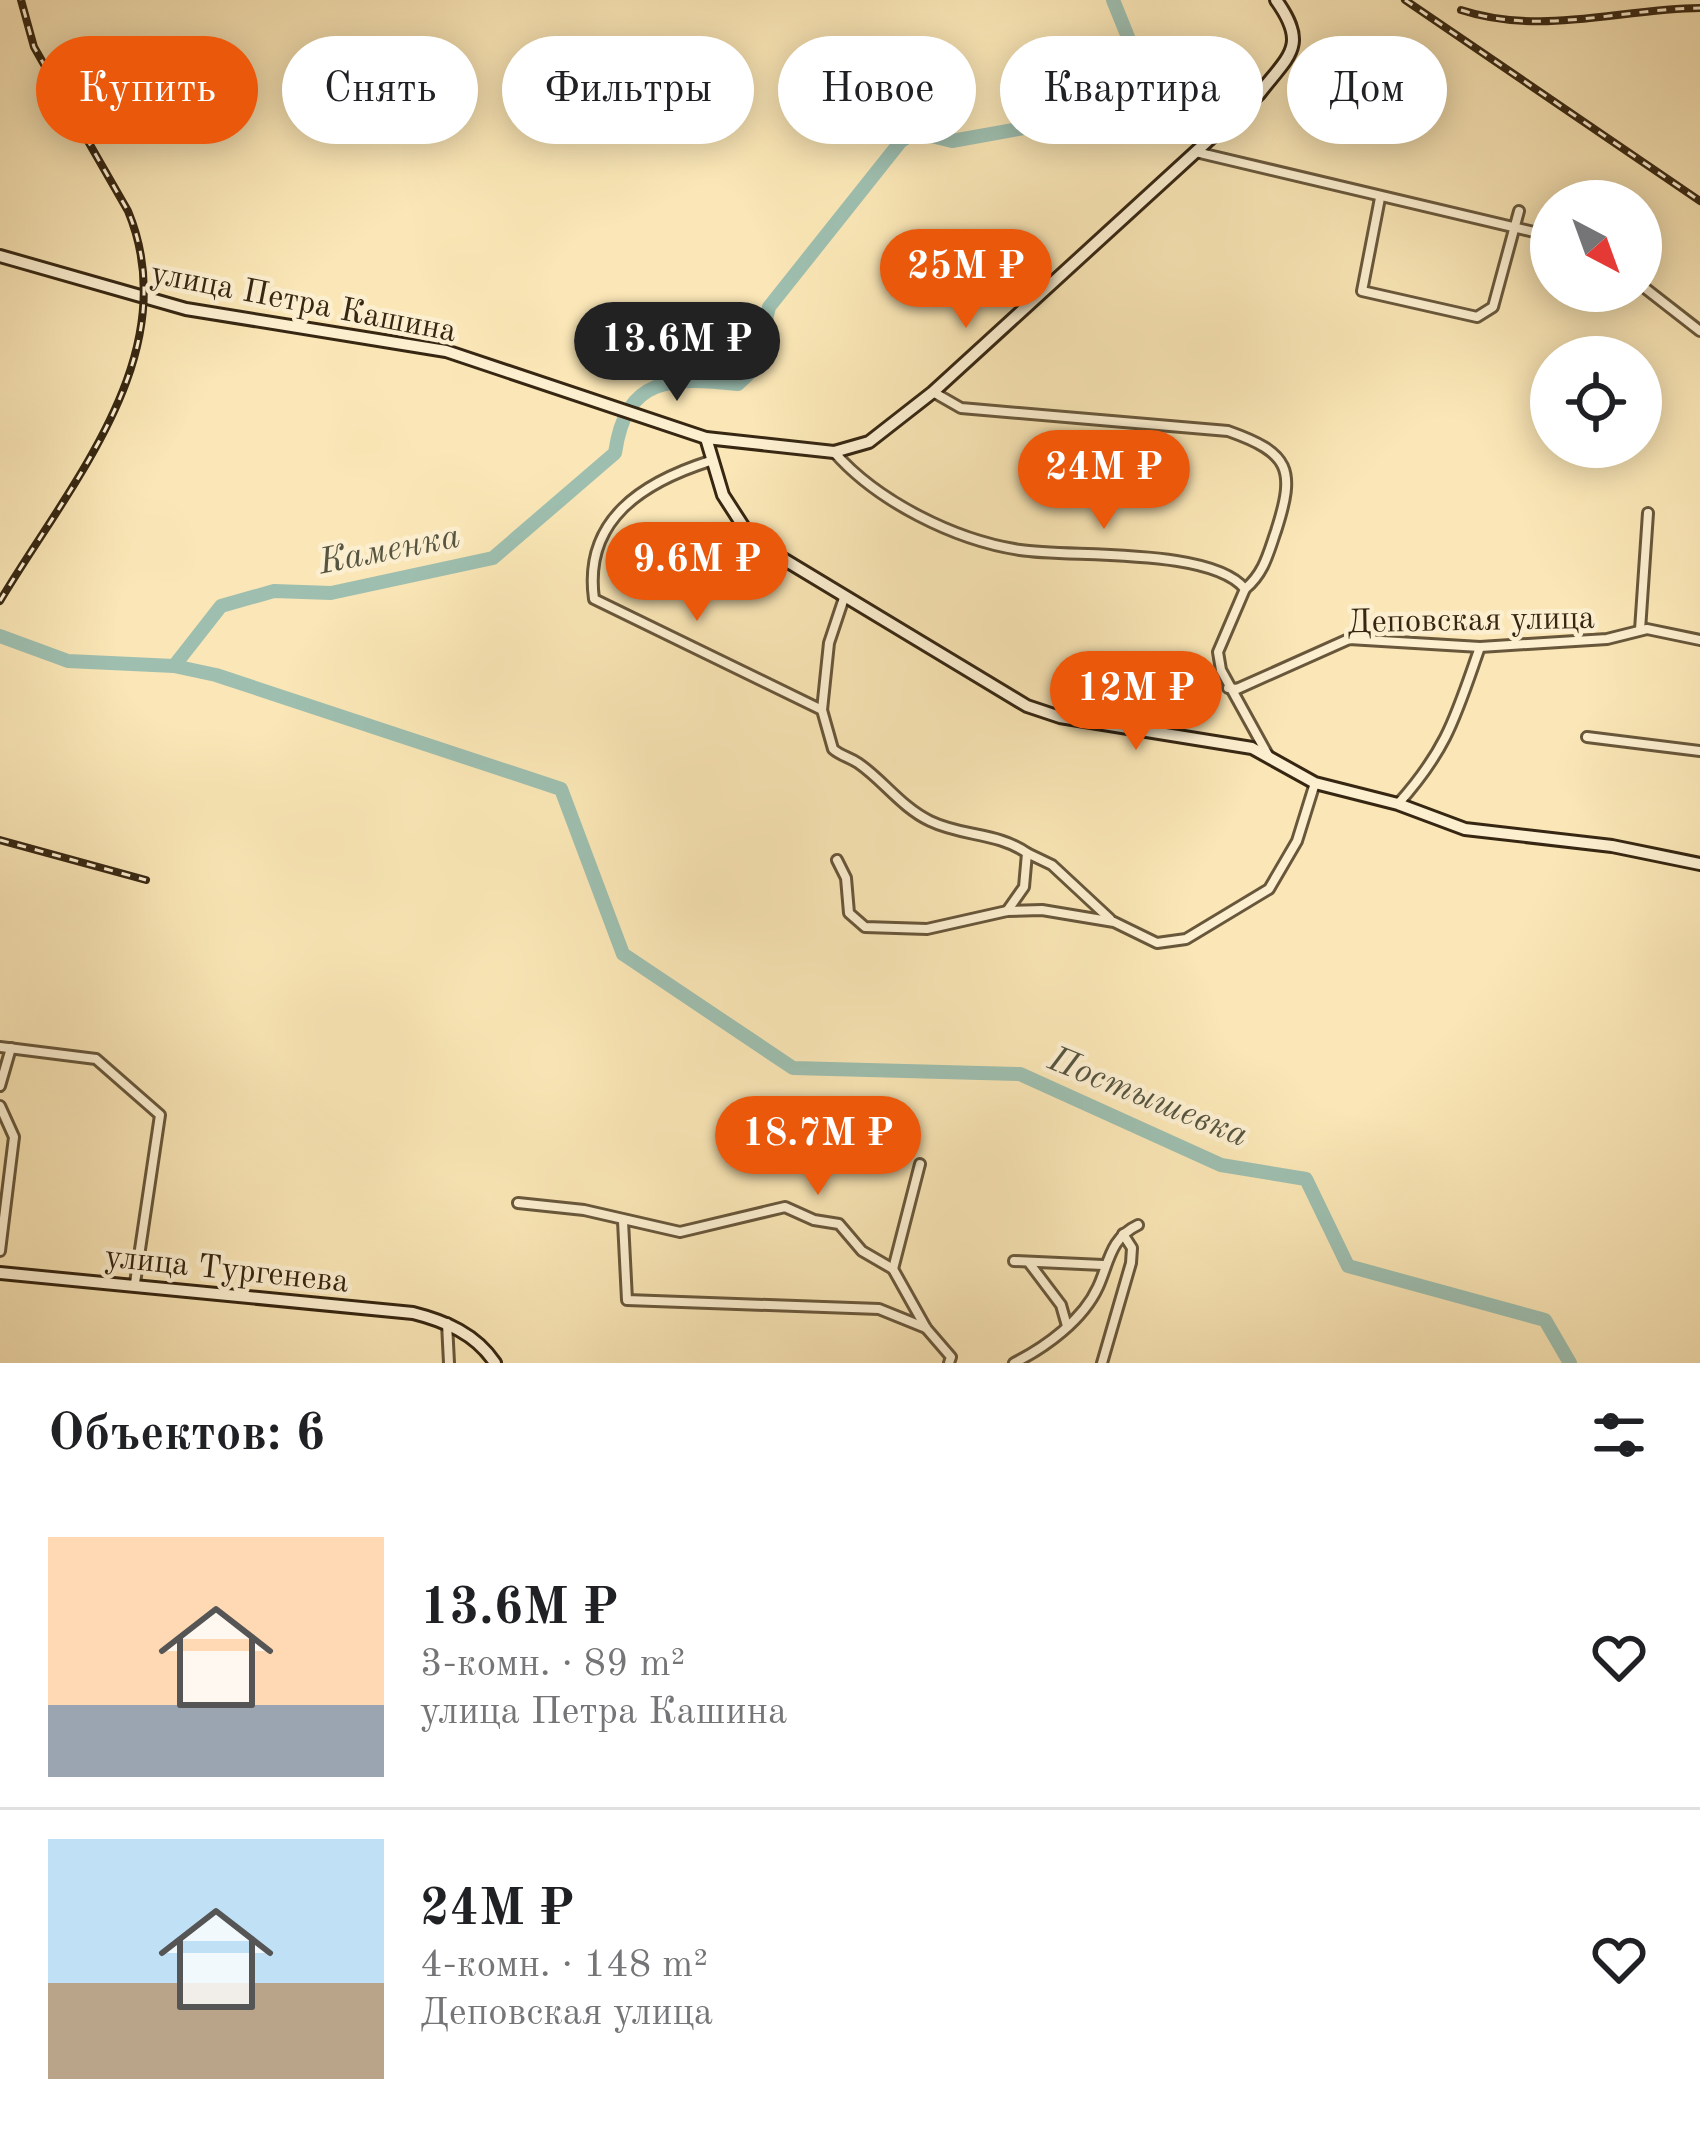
<!DOCTYPE html>
<html lang="ru">
<head>
<meta charset="utf-8">
<style>
	body { margin:0; font-family:"Old Standard TT",serif; background:#f6f6f6; color:#202124; height:100vh; display:flex; flex-direction:column; font-size:45px; white-space:nowrap }
	* { box-sizing:border-box; margin:0 }
	p { font-size:39px; color:#757577 }
	.icon { flex:none; width:66px; height:66px; fill:none; stroke:currentColor; stroke-width:2; stroke-linecap:round; stroke-linejoin:round }
	.map { position:relative; height:1363px; overflow:hidden }
	.details { display:flex; flex-direction:column; background:#fff; flex:1 }
	.details>* { flex:none }
	.top-card { position:absolute; left:36px; top:36px; width:1629px; height:108px; display:flex; gap:24px }
	.needle { width:78px; rotate:139deg }
	.tools { position:absolute; left:1530px; top:180px; display:grid; gap:24px }
	.tools a { display:grid; place-items:center; width:132px; height:132px; border-radius:50%; background:#fff; box-shadow:0 6px 30px #0003; font-size:60px }
	.price { position:absolute; translate:-50% -102px; padding:0 27px; border-radius:42px; background:#ea580c; color:#fff; font-size:39px; line-height:78px; filter:drop-shadow(0 3px 6px #0008) }
	.price::after { content:''; position:absolute; left:50%; top:72px; width:36px; height:27px; margin-left:-18px; background:inherit; clip-path:polygon(0 0,100% 0,50% 100%) }
	.price.current { background:#222; color:#fff }
	ul { padding:0; list-style:none }
	li { display:flex; align-items:center; gap:36px; height:300px; padding:0 48px }
	li+li { border-top:3px solid #e0e0e0 }
	li span { display:grid; place-items:center; flex:none; width:336px; height:240px; border-radius:0px; color:#555 }
	li>.icon { margin-inline-start:auto }
	span .icon { width:144px; height:144px; fill:#fffc; stroke-width:1 }
	li b { font-size:51px }
	h2 { display:flex; justify-content:space-between; align-items:center; height:144px; padding:0 48px; font-size:51px }
	.chip { padding:0 42px; border-radius:54px; background:#fff; box-shadow:0 6px 30px #0003; font-size:42px; line-height:108px }
	.chip.current { background:#ea580c; color:#fff }
	.map>svg:first-child { display:block }
	.lines { fill:none; stroke-linecap:round; stroke-linejoin:round }
	.river { stroke:#9ebfb0; stroke-width:14 }
	.street-casing { stroke:#68573b; stroke-width:14 }
	.secondary-casing { stroke:#372712; stroke-width:16 }
	.street { stroke:#fcefd0; stroke-width:8 }
	.secondary { stroke:#fcefd0; stroke-width:10 }
	.rail-casing { stroke:#372712; stroke-width:8 }
	.rail { stroke:#fcefd0; stroke-width:3; stroke-dasharray:9; stroke-linecap:butt }
	.labels { text-anchor:middle; stroke-width:9; stroke-linejoin:round; paint-order:stroke }
	.street-label { font-size:33px; fill:#372712; stroke:#fcefd0 }
	.water-label { font-size:36px; font-style:italic; fill:#565541; stroke:#fcefd0 }
</style>
</head>
<body>
<div class="map">
<svg width="1700" height="1363" viewBox="0 0 1700 1363">
	<rect width="100%" height="100%" fill="#fae6b6"/>
	<filter id="stains"><feTurbulence type="fractalNoise" baseFrequency=".00167" numOctaves="4"/><feColorMatrix values="0 0 0 0 .2 0 0 0 0 .09 0 0 0 0 .02 0 0 0 .5 -.17"/></filter>
	<radialGradient id="worn" r=".72"><stop offset=".6" stop-color="#630" stop-opacity="0"/><stop offset="1" stop-color="#630" stop-opacity=".3"/></radialGradient>
	<g class="lines">
		<g class="river">
			<path d="M0 636 68 661 174 666 216 675 561 789 623 954 793 1068 1020 1074 1221 1165 1306 1179 1348 1266 1545 1320 1570 1363"/>
			<path d="M174 666 221 606 274 591 331 593 493 558 615 453C626 376 671 377 738 384L754 369 769 307 901 141 915 132 952 141 1024 128 1046 112 1055 82 1068 74 1109 69 1128 37 1113 0"/>
		</g>
		<defs>
			<g id="street">
				<path d="M1200 153 1551 236"/>
				<path d="M1380 198 1362 291 1477 317 1493 307 1519 211"/>
				<path d="M1641 285 1700 331"/>
				<path d="M933 392 961 408 1228 431C1290 453 1296 469 1276 531 1268 554 1264 573 1245 589"/>
				<path d="M834 452C877 501 954 540 1020 550 1071 558 1211 547 1245 589L1218 652 1221 670 1269 757"/>
				<path d="M710 461C644 482 583 519 594 599L822 710 833 749C841 756 849 757 858 763 883 780 901 807 930 821 963 837 997 832 1027 853L1024 887 1007 911"/>
				<path d="M1640 630 1648 513"/>
				<path d="M1228 688 1237 689 1349 639 1480 647 1607 639 1647 629 1700 640"/>
				<path d="M822 710 829 643 844 598"/>
				<path d="M1587 737 1700 751"/>
				<path d="M1398 804C1448 748 1456 715 1480 647"/>
				<path d="M1027 853 1052 865 1110 919"/>
				<path d="M837 860 846 878 849 913 865 927 927 929 1007 911 1042 910 1114 922 1157 943 1186 939 1269 889 1297 841 1315 783"/>
				<path d="M0 1047 96 1059 160 1115 135 1283"/>
				<path d="M0 1086 11 1048"/>
				<path d="M0 1106 14 1137 0 1251"/>
				<path d="M920 1164 893 1269 926 1328 951 1357 949 1363"/>
				<path d="M518 1203 584 1210 680 1232 785 1207 814 1220 839 1224 862 1251 893 1269"/>
				<path d="M623 1221 627 1300 879 1309 926 1328"/>
				<path d="M1014 1261 1103 1265"/>
				<path d="M1030 1264 1061 1305 1067 1326"/>
				<path d="M447 1323 449 1363"/>
				<path d="M1014 1363C1046 1347 1083 1320 1098 1287 1109 1263 1110 1238 1138 1225"/>
				<path d="M1102 1363 1131 1263 1132 1248 1123 1234"/>
			</g>
			<g id="secondary">
				<path d="M0 256 186 309 446 351 706 438 834 452 869 442 933 392 1259 94C1289 55 1309 46 1276 0"/>
				<path d="M706 438 723 495 752 540 1027 706 1060 717 1252 748 1315 783 1398 804 1465 829 1612 846 1700 864"/>
				<path d="M0 1273 413 1313C445 1321 476 1334 495 1363"/>
			</g>
		</defs>
		<use href="#street" class="street-casing"/>
		<use href="#secondary" class="secondary-casing"/>
		<use href="#street" class="street"/>
		<use href="#secondary" class="secondary"/>
		<defs>
			<g id="rail">
				<path d="M1405 0 1700 201"/>
				<path d="M1461 10C1541 36 1618 9 1700 8"/>
				<path d="M0 601C69 485 187 353 128 211L34 47 21 0"/>
				<path d="M0 840 146 880"/>
			</g>
		</defs>
		<use href="#rail" class="rail-casing"/>
		<use href="#rail" class="rail"/>
	</g>
	<g class="labels">
		<g class="street-label">
			<text transform="translate(304 300) rotate(11)" y="12">улица Петра Кашина</text>
			<text transform="translate(1471 618) rotate(-1)" y="12">Деповская улица</text>
			<text transform="translate(227 1267) rotate(6)" y="12">улица Тургенева</text>
		</g>
		<g class="water-label">
			<text transform="translate(389 547) rotate(-11)" y="13">Каменка</text>
			<text transform="translate(1149 1095) rotate(22)" y="13">Постышевка</text>
		</g>
	</g>
	<rect width="100%" height="100%" filter="url(#stains)"/>
	<rect width="100%" height="100%" fill="url(#worn)"/>
</svg>
<div class="tools">
<a><svg class="needle" viewBox="-14 -14 28 28"><path d="M0-13l5 13h-10z" fill="#e53935"/><path d="M0 13l5-13h-10z" fill="#757577"/></svg></a>
<a><svg class="icon" aria-label="locate" viewBox="0 0 24 24"><circle cx="12" cy="12" r="6"/><path d="M12 2v4M12 18v4M2 12h4M18 12h4"/></svg></a>
</div>
<b class="price" style="left:966px;top:331px">25M ₽</b>
<b class="price current" style="left:677px;top:404px">13.6M ₽</b>
<b class="price" style="left:1104px;top:532px">24M ₽</b>
<b class="price" style="left:697px;top:624px">9.6M ₽</b>
<b class="price" style="left:1136px;top:753px">12M ₽</b>
<b class="price" style="left:818px;top:1198px">18.7M ₽</b>
<div class="top-card">
<a class="chip current">Купить</a>
<a class="chip">Снять</a>
<a class="chip">Фильтры</a>
<a class="chip">Новое</a>
<a class="chip">Квартира</a>
<a class="chip">Дом</a>
</div>
</div>
<section class="details">
<h2>Объектов: 6<svg class="icon" aria-label="filters" viewBox="0 0 24 24"><path d="M4 7h16M4 17h16"/><circle cx="9" cy="7" r="2"/><circle cx="15" cy="17" r="2"/></svg></h2>
<ul>
<li><span style="background:linear-gradient(#ffd9b3 70%,#9aa5b1 0)"><svg class="icon" aria-label="home" viewBox="0 0 24 24"><path d="M3 11l9-7 9 7M6 9v11h12V9"/></svg></span><div><b>13.6M ₽</b><p>3-комн. · 89 m²</p><p>улица Петра Кашина</p></div><svg class="icon" aria-label="heart" viewBox="0 0 24 24"><path d="M12 20l-8-8c-3-5 5-10 8-4 3-6 11-1 8 4z"/></svg></li>
<li><span style="background:linear-gradient(#bfe0f5 60%,#b9a48a 0)"><svg class="icon" aria-label="home" viewBox="0 0 24 24"><path d="M3 11l9-7 9 7M6 9v11h12V9"/></svg></span><div><b>24M ₽</b><p>4-комн. · 148 m²</p><p>Деповская улица</p></div><svg class="icon" aria-label="heart" viewBox="0 0 24 24"><path d="M12 20l-8-8c-3-5 5-10 8-4 3-6 11-1 8 4z"/></svg></li>
</ul>
</section>
</body>
</html>
